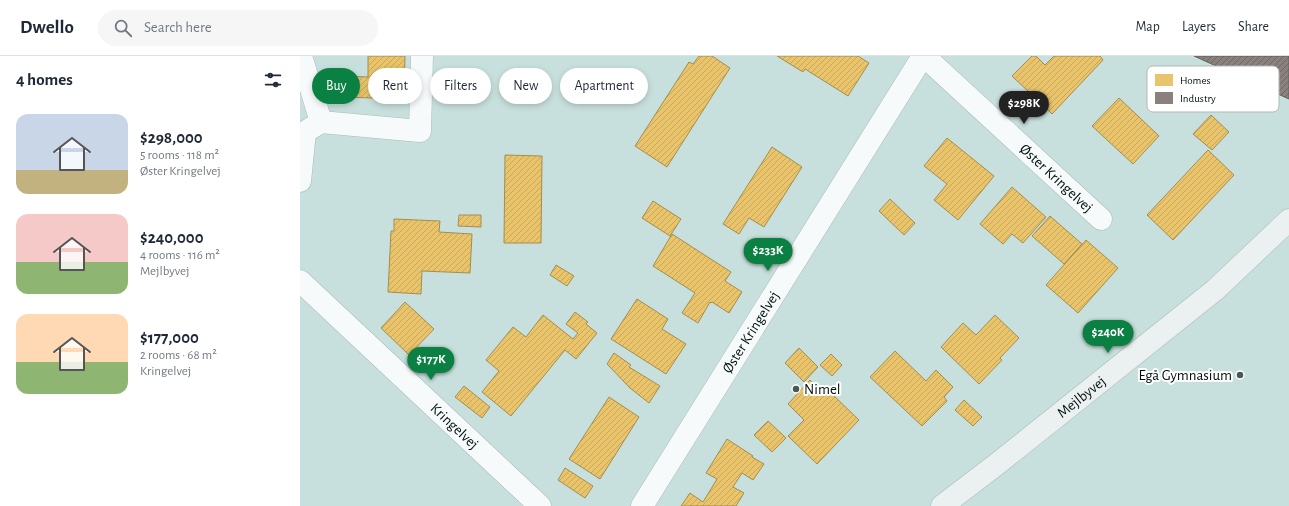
<!DOCTYPE html>
<html lang="en">
<head>
<meta charset="utf-8">
<style>
	body { margin:0; font-family:"Alegreya Sans",sans-serif; background:#f6f6f7; color:#1f2937; height:100vh; display:flex; flex-direction:column; font-size:15px; white-space:nowrap }
	* { box-sizing:border-box; margin:0 }
	p { font-size:13px; color:#747a83 }
	.icon { flex:none; width:22px; height:22px; fill:none; stroke:currentColor; stroke-width:2; stroke-linecap:round; stroke-linejoin:round }
	.map { position:relative; flex:1; overflow:hidden }
	.details { display:flex; flex-direction:column; background:#fff; width:300px }
	.details>* { flex:none }
	.top-card { position:absolute; left:12px; top:12px; width:380px; height:36px; display:flex; gap:8px }
	.price { position:absolute; translate:-50% -34px; padding:0 9px; border-radius:14px; background:#0b8043; color:#fff; font-size:13px; line-height:26px; filter:drop-shadow(0 1px 2px #0008) }
	.price::after { content:''; position:absolute; left:50%; top:24px; width:12px; height:9px; margin-left:-6px; background:inherit; clip-path:polygon(0 0,100% 0,50% 100%) }
	.price.on { background:#222; color:#fff }
	ul { padding:0; list-style:none }
	li { display:flex; align-items:center; gap:12px; height:100px; padding:0 16px }
	li span { display:grid; place-items:center; flex:none; width:112px; height:80px; border-radius:12px; color:#555 }
	li>.icon { margin-inline-start:auto }
	span .icon { width:48px; height:48px; fill:#fffc; stroke-width:1 }
	li b { font-size:17px }
	h2 { display:flex; justify-content:space-between; align-items:center; height:48px; padding:0 16px; font-size:17px }
	.tag { padding:0 14px; border-radius:18px; background:#fff; box-shadow:0 2px 6px #0003; font-size:14px; line-height:36px }
	.tag.on { background:#0b8043; color:#fff }
	header { display:flex; align-items:center; gap:24px; box-sizing:border-box; height:56px; padding:0 20px; background:#fff; border-bottom:1px solid #e0e1e3 }
	header strong { font-size:19px }
	nav { display:flex; gap:22px; margin-inline-start:auto; font-size:14px }
	.search { width:280px; height:36px; background:#f6f6f7; display:flex; align-items:center; gap:10px; box-sizing:border-box; padding:0 14px; border-radius:22px; color:#747a83; font-size:15px }
	main { display:flex; flex:1; min-height:0 }
	.map>svg:first-child { display:block }
	.homes { fill:url(#homes-hatch); stroke:#a38e4e }
	.industry { fill:url(#industry-hatch); stroke:#615f5b }
	.lines { fill:none; stroke-linecap:round; stroke-linejoin:round }
	.street-casing { stroke:#a7bbb8; stroke-width:23 }
	.secondary-casing { stroke:#a7bbb8; stroke-width:23 }
	.street { stroke:#f7fafa; stroke-width:22 }
	.secondary { stroke:#ebf1f1; stroke-width:22 }
	.poi-dot { fill:#475856; stroke:#fff; stroke-width:1.5 }
	.labels { text-anchor:middle; stroke-width:4; stroke-linejoin:round; paint-order:stroke }
	.street-label { font-size:15px; fill:#010f0d; stroke:#fff }
	.poi-label { font-size:15px; fill:#010f0d; stroke:#fff; text-anchor:end }
	.key { fill:#fff; stroke:#b3b7b6; stroke-width:1 }
	.key-label { font-size:11px; fill:#010f0d }
</style>
</head>
<body>
<header>
<strong>Dwello</strong>
<div class="search"><svg class="icon" aria-label="search" viewBox="0 0 24 24"><circle cx="10" cy="10" r="6"/><path d="M15 15l6 6"/></svg>Search here</div>
<nav><a>Map</a><a>Layers</a><a>Share</a></nav>
</header>
<main>
<section class="details">
<h2>4 homes<svg class="icon" aria-label="filters" viewBox="0 0 24 24"><path d="M4 7h16M4 17h16"/><circle cx="9" cy="7" r="2"/><circle cx="15" cy="17" r="2"/></svg></h2>
<ul>
<li><span style="background:linear-gradient(#c9d6e8 70%,#c2b280 0)"><svg class="icon" aria-label="home" viewBox="0 0 24 24"><path d="M3 11l9-7 9 7M6 9v11h12V9"/></svg></span><div><b>$298,000</b><p>5 rooms · 118 m²</p><p>Øster Kringelvej</p></div></li>
<li><span style="background:linear-gradient(#f6c9c9 60%,#8fb573 0)"><svg class="icon" aria-label="home" viewBox="0 0 24 24"><path d="M3 11l9-7 9 7M6 9v11h12V9"/></svg></span><div><b>$240,000</b><p>4 rooms · 116 m²</p><p>Mejlbyvej</p></div></li>
<li><span style="background:linear-gradient(#ffd9b3 60%,#8fb573 0)"><svg class="icon" aria-label="home" viewBox="0 0 24 24"><path d="M3 11l9-7 9 7M6 9v11h12V9"/></svg></span><div><b>$177,000</b><p>2 rooms · 68 m²</p><p>Kringelvej</p></div></li>
</ul>
</section>
<div class="map">
<svg width="989" height="450" viewBox="0 0 989 450">
	<defs>
		<pattern id="homes-hatch" width="6" height="6" patternUnits="userSpaceOnUse"><rect width="6" height="6" fill="#e9c46a"/><path d="M-1 1l2-2M0 6l6-6M5 7l2-2" fill="none" stroke="#c6a75b"/></pattern>
		<pattern id="industry-hatch" width="6" height="6" patternUnits="userSpaceOnUse"><rect width="6" height="6" fill="#8a817c"/><path d="M-1 1l2-2M0 6l6-6M5 7l2-2" fill="none" stroke="#6e6864"/></pattern>
	</defs>
	<rect width="100%" height="100%" fill="#c8e0dd"/>
	<g class="homes">
		<path d="M68 0H105L104 43 43 41V20L68 21Z"/>
		<path d="M399 0H412L430 12 367 111 335 90 389 6 393 8Z"/>
		<path d="M477 0H558L569 7 548 40 505 13 503 16Z"/>
		<path d="M732 0H736L745 9 754 0H800L803 4 752 58 712 20Z"/>
		<path d="M819 42 859 80 833 108 792 70Z"/>
		<path d="M911 59 929 76 912 94 893 78Z"/>
		<path d="M647 82 694 120 658 164 634 144 647 128 624 110Z"/>
		<path d="M472 91 502 111 464 171 449 162 439 178 423 168Z"/>
		<path d="M908 94 934 119 873 184 847 159Z"/>
		<path d="M205 99 242 100 241 187H204Z"/>
		<path d="M712 131 746 161 723 187 712 178 703 188 680 168Z"/>
		<path d="M590 143 615 167 604 179 579 155Z"/>
		<path d="M353 145 381 163 370 180 342 162Z"/>
		<path d="M159 159H181V171L158 170Z"/>
		<path d="M750 160 782 188 764 208 732 180Z"/>
		<path d="M94 163 140 165 139 176 172 178 170 217 122 215 121 238 88 236 91 175H94Z"/>
		<path d="M372 178 431 216 425 225 442 236 429 257 412 246 411 247 410 246 398 267 382 257 395 237 353 210Z"/>
		<path d="M786 184 818 212 778 257 746 229Z"/>
		<path d="M256 209 274 220 267 230 250 219Z"/>
		<path d="M337 243 368 263 362 273 386 288 366 318 311 283Z"/>
		<path d="M105 246 134 273 109 299 81 272Z"/>
		<path d="M275 256 288 266 286 268 297 277 276 303 265 294 211 360 182 336 199 315 186 304 213 271 226 281 243 259 273 283 278 277 266 268Z"/>
		<path d="M695 259 719 282 700 302 702 304 679 328 641 291 663 267 676 279Z"/>
		<path d="M499 292 518 311 504 326 485 307Z"/>
		<path d="M595 295 626 325 636 314 653 331 644 341 647 345 622 370 570 321Z"/>
		<path d="M314 297 331 309 329 311 360 330 349 347 330 332 307 308Z"/>
		<path d="M531 298 542 309 532 320 520 309Z"/>
		<path d="M510 324 526 340 530 336 559 364 517 408 488 380 504 364 488 348Z"/>
		<path d="M164 330 190 351 182 362 155 341Z"/>
		<path d="M309 341 339 361 300 423 269 403Z"/>
		<path d="M664 344 682 361 673 370 655 354Z"/>
		<path d="M468 365 486 382 472 396 454 379Z"/>
		<path d="M427 383 453 400 452 401 464 408 453 424 442 417 433 431 444 437 436 450H381L390 437 403 446 417 423 406 417Z"/>
		<path d="M265 412 293 430 285 442 258 424Z"/>
	</g>
	<path class="industry" d="M894 0H989V43Z"/>
	<g class="lines">
		<defs>
			<g id="street">
				<path d="M1 0 21 66 120 75 122 0"/>
				<path id="s1" d="M624 0 801 163"/>
				<path d="M0 125 5 76 21 66"/>
				<path id="s2" d="M0 225 240 450"/>
				<path id="s3" d="M342 450 623 0"/>
			</g>
			<g id="secondary">
				<path id="s4" d="M642 450 697 408 915 234 989 164"/>
			</g>
		</defs>
		<use href="#street" class="street-casing"/>
		<use href="#secondary" class="secondary-casing"/>
		<use href="#street" class="street"/>
		<use href="#secondary" class="secondary"/>
	</g>
	<g class="poi-dot">
		<circle cx="940" cy="319" r="4"/>
		<circle cx="496" cy="333" r="4"/>
	</g>
	<g class="labels">
		<g class="street-label">
			<text dy="5" stroke="none"><textPath href="#s1" startOffset="180">Øster Kringelvej</textPath></text>
			<text dy="5" stroke="none"><textPath href="#s3" startOffset="205">Øster Kringelvej</textPath></text>
			<text dy="5" stroke="none"><textPath href="#s4" startOffset="177">Mejlbyvej</textPath></text>
			<text dy="5" stroke="none"><textPath href="#s2" startOffset="212">Kringelvej</textPath></text>
		</g>
		<g class="poi-label">
			<text x="932" y="324">Egå Gymnasium</text>
			<text x="504" y="338" text-anchor="start">Nimel</text>
		</g>
	</g>
	<rect x="847" y="10" width="132" height="46" rx="6" class="key"/>
	<rect x="855" y="18" width="18" height="12" fill="#e9c46a"/>
	<rect x="855" y="36" width="18" height="12" fill="#8a817c"/>
	<g class="key-label">
		<text x="880" y="28">Homes</text>
		<text x="880" y="46">Industry</text>
	</g>
</svg>
<b class="price on" style="left:724px;top:69px">$298K</b>
<b class="price" style="left:468px;top:216px">$233K</b>
<b class="price" style="left:808px;top:298px">$240K</b>
<b class="price" style="left:131px;top:325px">$177K</b>
<div class="top-card">
<a class="tag on">Buy</a>
<a class="tag">Rent</a>
<a class="tag">Filters</a>
<a class="tag">New</a>
<a class="tag">Apartment</a>
</div>
</div>
</main>
</body>
</html>
